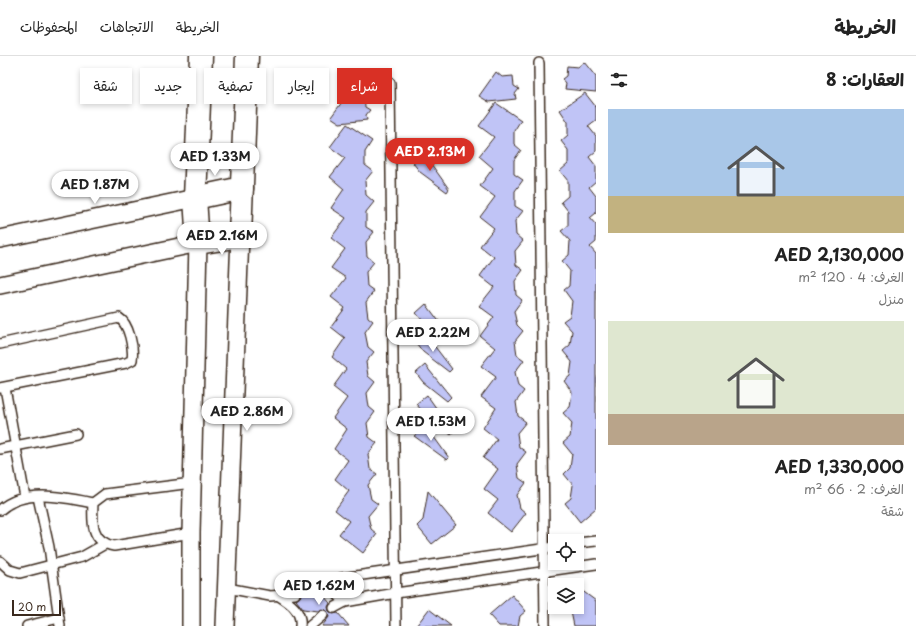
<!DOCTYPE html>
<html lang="ar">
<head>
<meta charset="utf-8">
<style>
	body { margin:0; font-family:"Playpen Sans","Playpen Sans Arabic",sans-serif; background:#f6f6f6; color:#222; direction:rtl; height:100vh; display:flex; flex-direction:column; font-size:15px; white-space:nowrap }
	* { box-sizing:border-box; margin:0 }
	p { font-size:13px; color:#767676 }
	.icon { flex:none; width:22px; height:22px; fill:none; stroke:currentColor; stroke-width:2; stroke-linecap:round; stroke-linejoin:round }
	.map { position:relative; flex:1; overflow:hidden; direction:ltr }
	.details { display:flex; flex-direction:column; background:#fff; width:320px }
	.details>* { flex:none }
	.hud { position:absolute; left:12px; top:12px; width:380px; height:36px; direction:rtl; display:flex; gap:8px }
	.tools { position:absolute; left:548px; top:478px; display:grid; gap:8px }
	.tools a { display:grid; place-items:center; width:36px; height:36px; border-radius:0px; background:#fff; box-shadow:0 2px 6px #0003; font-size:20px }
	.scale { position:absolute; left:12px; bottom:10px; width:49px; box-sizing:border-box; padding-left:4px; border:2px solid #3b2a1e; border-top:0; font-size:11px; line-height:14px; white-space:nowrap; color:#3b2a1e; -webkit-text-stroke:3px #fff; paint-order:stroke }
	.price { position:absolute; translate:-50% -34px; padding:0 9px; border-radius:14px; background:#fff; color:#222; font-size:13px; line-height:26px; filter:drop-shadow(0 1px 2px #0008) }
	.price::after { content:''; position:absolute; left:50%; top:24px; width:12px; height:9px; margin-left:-6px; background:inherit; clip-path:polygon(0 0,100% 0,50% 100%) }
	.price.active { background:#d93025; color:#fff }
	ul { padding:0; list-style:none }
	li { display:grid; align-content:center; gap:8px; height:212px; padding:0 12px }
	li span { display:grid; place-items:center; height:124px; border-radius:0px; color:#555 }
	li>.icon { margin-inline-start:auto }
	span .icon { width:72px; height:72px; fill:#fffc; stroke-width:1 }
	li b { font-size:17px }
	h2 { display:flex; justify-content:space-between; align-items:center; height:48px; padding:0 12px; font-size:17px }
	.chip { padding:0 14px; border-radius:0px; background:#fff; box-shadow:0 2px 6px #0003; font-size:14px; line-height:36px }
	.chip.active { background:#d93025; color:#fff }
	header { display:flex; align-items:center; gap:24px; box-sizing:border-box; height:56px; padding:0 20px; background:#fff; border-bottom:1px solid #e0e0e0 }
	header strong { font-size:19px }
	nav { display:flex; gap:22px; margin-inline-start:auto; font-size:14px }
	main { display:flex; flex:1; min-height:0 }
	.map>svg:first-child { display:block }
	.building { fill:#c0c4f6; stroke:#3b2a1e }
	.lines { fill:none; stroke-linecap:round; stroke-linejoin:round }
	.lane-casing { stroke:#3b2a1e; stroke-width:12 }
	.street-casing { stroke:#3b2a1e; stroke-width:20 }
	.secondary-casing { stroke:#3b2a1e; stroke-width:25 }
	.lane { stroke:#fff; stroke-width:9 }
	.street { stroke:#fff; stroke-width:17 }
	.secondary { stroke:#fff; stroke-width:22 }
</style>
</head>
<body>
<header>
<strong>الخريطة</strong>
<nav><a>الخريطة</a><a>الاتجاهات</a><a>المحفوظات</a></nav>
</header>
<main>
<section class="details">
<h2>العقارات: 8<svg class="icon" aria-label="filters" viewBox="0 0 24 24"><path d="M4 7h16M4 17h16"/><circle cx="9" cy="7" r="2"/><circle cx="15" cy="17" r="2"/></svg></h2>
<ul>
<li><span style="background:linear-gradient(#a9c7e8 70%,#c2b280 0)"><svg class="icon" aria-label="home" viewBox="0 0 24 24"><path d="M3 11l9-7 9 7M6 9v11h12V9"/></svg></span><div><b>AED 2,130,000</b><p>الغرف: 4 · 120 m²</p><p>منزل</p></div></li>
<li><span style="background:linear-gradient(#dfe7d0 75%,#b9a48a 0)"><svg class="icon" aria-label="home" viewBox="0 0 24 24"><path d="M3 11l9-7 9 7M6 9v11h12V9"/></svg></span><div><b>AED 1,330,000</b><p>الغرف: 2 · 66 m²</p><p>شقة</p></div></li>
</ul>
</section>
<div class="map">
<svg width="596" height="570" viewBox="0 0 596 570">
	<rect width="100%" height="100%" fill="#fff"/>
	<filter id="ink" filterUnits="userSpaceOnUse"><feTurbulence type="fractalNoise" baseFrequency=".025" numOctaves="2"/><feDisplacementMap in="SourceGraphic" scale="8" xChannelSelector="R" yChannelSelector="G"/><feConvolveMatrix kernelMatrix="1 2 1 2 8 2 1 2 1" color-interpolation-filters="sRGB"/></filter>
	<g filter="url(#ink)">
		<g class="building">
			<path d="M584 6 596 21V36L565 33 566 28 562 23 566 20 567 10 578 11Z"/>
			<path d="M496 16 502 21 513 20 514 30 519 33 515 38 516 43 489 46 479 40Z"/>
			<path d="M585 37 596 51V64L588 70 596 80V95L589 101 596 110V125L589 131 596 140V157L590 162 596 169V186L590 191 596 198V452L580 466 565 447 571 442 573 429 564 418 570 412 572 398 563 387 570 381 572 367 563 357 570 351 572 336 564 325 570 320 572 306 563 295 570 289 572 275 563 265 570 260 572 245 564 234 569 230 570 215 562 205 569 199 570 185 561 175 568 170V155L561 146 568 140V125L560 115 568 108V94L561 85 568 79V66L560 54Z"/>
			<path d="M348 38 354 42 364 41 365 51 370 54 366 59 367 64 340 67 331 61Z"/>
			<path d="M496 47 521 64 514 75V88L521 94 514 104V118L523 124 515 135V150L523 155 515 165 516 179 523 185 515 195 516 209 523 214 515 225 516 239 522 244 514 255 517 269 523 275 515 285 517 299 524 304 515 316 518 330 524 335 516 346 518 360 526 366 517 377 519 391 526 396 517 408 519 422 526 427 517 439 520 452 526 457 511 476 488 457 498 444 484 433 498 413 483 402 497 383 483 372 496 352 481 341 496 321 481 310 495 292 480 280 494 261 479 250 494 231 480 220 494 201 480 190 494 172 480 161 495 141 480 130 493 112 479 100 494 81 479 70Z"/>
			<path d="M347 68 372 85 365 96V109L373 115 365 125 366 139 374 146 366 156V171L374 176 366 186 367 200 374 206 366 216 367 230 374 235 366 246 368 261 373 265 365 276 368 291 374 296 366 306 368 320 375 326 367 337 369 351 375 356 367 367 369 381 377 387 368 398 370 413 377 418 368 429 371 443 378 448 368 460 371 473 377 478 363 497 339 478 349 465 335 454 349 435 335 423 348 404 334 393 347 373 333 362 347 342 333 331 346 313 332 301 345 282 331 271 345 252 331 241 346 222 331 212 345 193 331 182 346 162 331 152 344 133 330 121 345 102 330 91Z"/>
			<path d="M424 98 449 133 447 136 420 116 413 107Z"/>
			<path d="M426 248 453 284 450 286 424 266 416 257Z"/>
			<path d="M426 279 452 313 449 316 423 296 416 287Z"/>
			<path d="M425 309 451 341 447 345 423 326 416 317Z"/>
			<path d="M427 339 453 376 451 378 424 357 416 348Z"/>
			<path d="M426 370 449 402 447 404 414 380Z"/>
			<path d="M428 435 456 469 432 488 417 470 423 464Z"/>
			<path d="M313 521V525L306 530 308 536 323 539 330 547 328 551 329 555 333 558 338 557 349 570H322L329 561 327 555 322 553 318 555 303 553 296 544 301 540 298 533Z"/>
			<path d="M577 531 596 545V570H574L570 551H577Z"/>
			<path d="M512 539 526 555 520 560 518 570H499L489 559Z"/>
			<path d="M429 553 451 570H416Z"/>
		</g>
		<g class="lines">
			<defs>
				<g id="lane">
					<path d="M539 7 545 570"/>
					<path d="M390 27 396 570"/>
					<path d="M0 288 119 262C129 268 134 292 132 304L126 307 0 332"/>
					<path d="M5 332 25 441"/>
					<path d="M0 393 76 378"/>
					<path d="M38 441 49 491 60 570"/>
					<path d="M0 454C24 432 64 441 93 447"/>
					<path d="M191 477 114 490C91 486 92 466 93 447L105 438 192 427"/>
					<path d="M577 487 596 485"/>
					<path d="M0 505 10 514 20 517 82 501 105 488"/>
					<path d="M342 522 337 531 338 539 345 546"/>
					<path d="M227 532 270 540 295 538"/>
					<path d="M312 532 342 522 555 491"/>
					<path d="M279 540C290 547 302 555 300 570"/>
					<path d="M334 552 345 546 396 537 596 508"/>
					<path d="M27 570 59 562"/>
					<path d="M310 570 323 559"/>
				</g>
				<g id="street">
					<path d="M0 183 195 142"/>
					<path d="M0 229 198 187 191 477V570"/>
					<path d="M225 570 240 180"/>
				</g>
				<g id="secondary">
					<path d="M201 0 195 142 198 187 240 180 247 0"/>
					<path d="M195 142 242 132"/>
				</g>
			</defs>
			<use href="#lane" class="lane-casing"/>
			<use href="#street" class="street-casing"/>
			<use href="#secondary" class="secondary-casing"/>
			<use href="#lane" class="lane"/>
			<use href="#street" class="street"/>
			<use href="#secondary" class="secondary"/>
		</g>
	</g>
</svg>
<div class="tools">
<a><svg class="icon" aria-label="locate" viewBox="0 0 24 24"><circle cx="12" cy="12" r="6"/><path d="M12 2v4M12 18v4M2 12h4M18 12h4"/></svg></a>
<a><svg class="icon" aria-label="layers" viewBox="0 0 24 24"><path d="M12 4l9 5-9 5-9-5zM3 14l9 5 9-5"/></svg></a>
</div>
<div class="scale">20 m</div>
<b class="price active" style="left:430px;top:116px">AED 2.13M</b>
<b class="price" style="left:215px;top:121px">AED 1.33M</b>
<b class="price" style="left:95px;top:149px">AED 1.87M</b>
<b class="price" style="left:222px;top:200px">AED 2.16M</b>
<b class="price" style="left:433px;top:297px">AED 2.22M</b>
<b class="price" style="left:247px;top:376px">AED 2.86M</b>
<b class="price" style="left:431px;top:386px">AED 1.53M</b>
<b class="price" style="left:319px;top:550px">AED 1.62M</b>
<div class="hud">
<a class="chip active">شراء</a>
<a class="chip">إيجار</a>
<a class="chip">تصفية</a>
<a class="chip">جديد</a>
<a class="chip">شقة</a>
</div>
</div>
</main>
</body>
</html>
